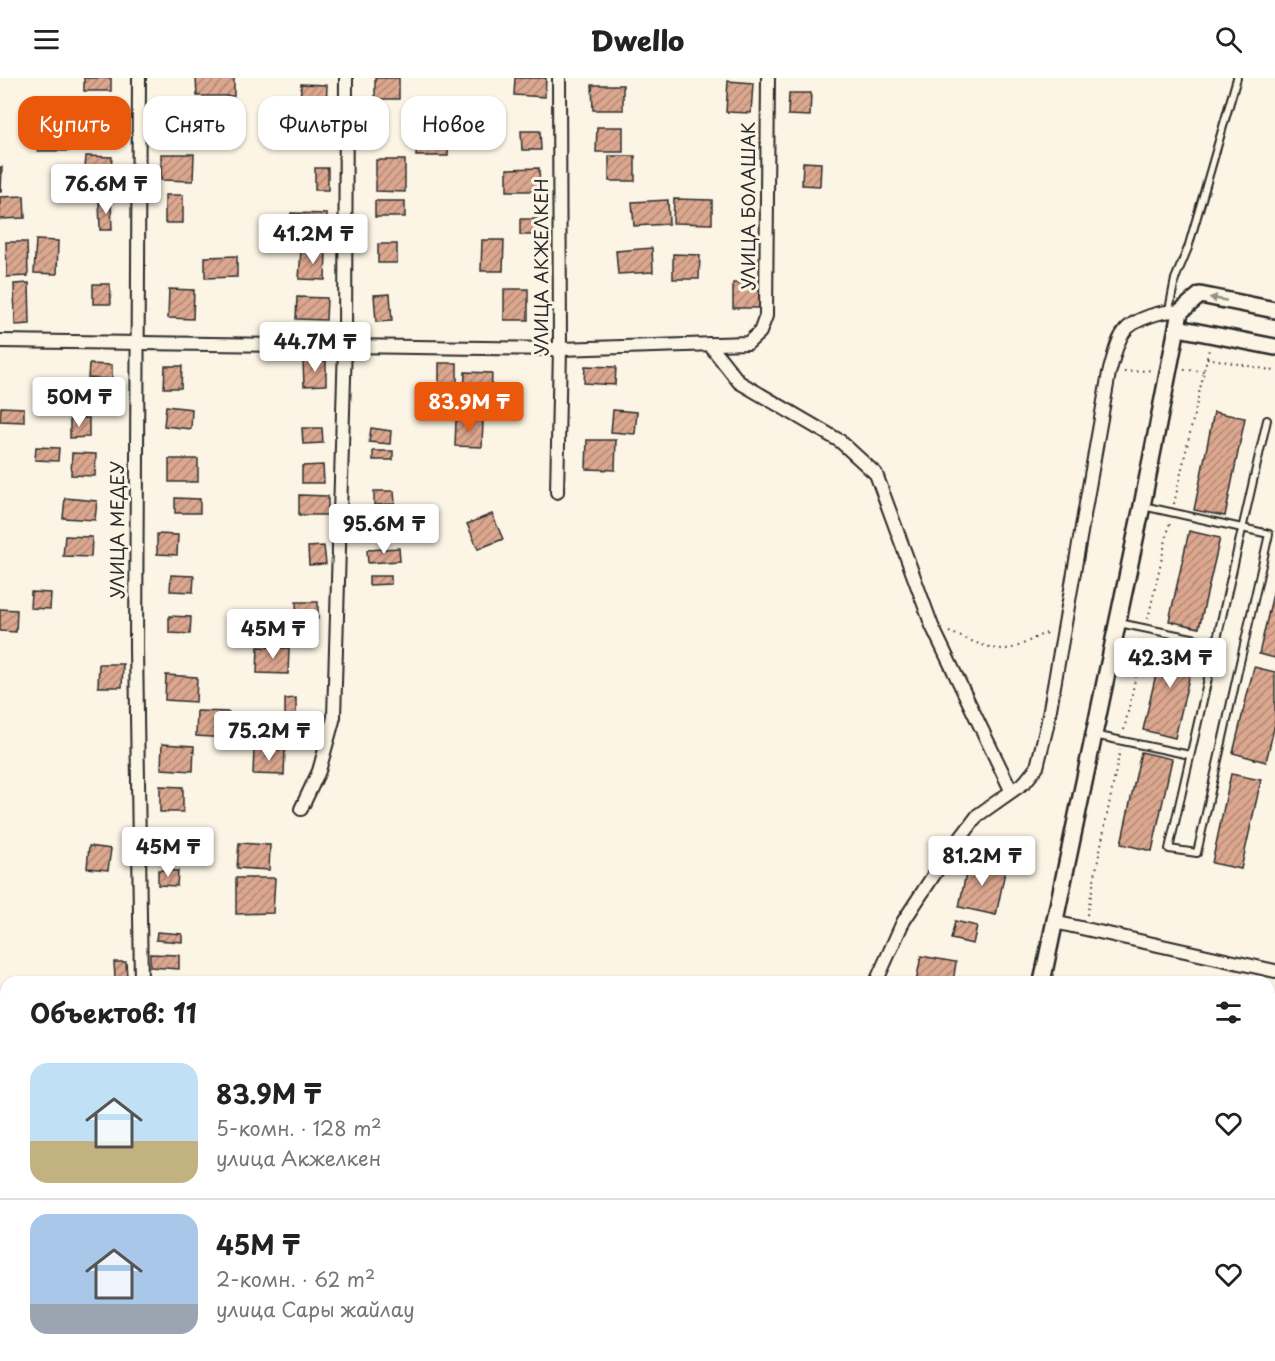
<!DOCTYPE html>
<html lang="ru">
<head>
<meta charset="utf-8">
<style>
	body { margin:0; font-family:"Playpen Sans",sans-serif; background:#f2f2f2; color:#222; height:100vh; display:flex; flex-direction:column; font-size:22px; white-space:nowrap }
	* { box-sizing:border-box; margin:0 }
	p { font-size:20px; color:#767676 }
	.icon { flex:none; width:33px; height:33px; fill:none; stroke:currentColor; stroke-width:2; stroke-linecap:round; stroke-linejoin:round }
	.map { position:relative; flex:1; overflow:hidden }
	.panel { position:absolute; left:0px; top:898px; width:1275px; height:386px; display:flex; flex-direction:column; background:#fff; border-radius:18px 18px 0 0; box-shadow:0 2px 4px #0004 }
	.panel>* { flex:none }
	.hud { position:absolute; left:18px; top:18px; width:600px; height:54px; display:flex; gap:12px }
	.price { position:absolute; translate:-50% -51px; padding:0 14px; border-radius:6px; background:#fff; color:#222; font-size:20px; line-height:39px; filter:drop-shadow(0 2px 3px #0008) }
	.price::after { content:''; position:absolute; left:50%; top:36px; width:18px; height:14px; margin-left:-9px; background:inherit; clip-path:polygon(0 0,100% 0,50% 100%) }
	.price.active { background:#ea580c; color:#fff }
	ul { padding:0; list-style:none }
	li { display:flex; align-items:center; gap:18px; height:150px; padding:0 30px }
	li+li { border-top:2px solid #e0e0e0 }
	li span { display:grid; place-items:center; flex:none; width:168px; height:120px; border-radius:18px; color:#555 }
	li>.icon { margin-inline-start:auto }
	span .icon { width:72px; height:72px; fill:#fffc; stroke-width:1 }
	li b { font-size:26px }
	h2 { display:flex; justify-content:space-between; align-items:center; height:72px; padding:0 30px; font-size:26px }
	.chip { padding:0 21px; border-radius:18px; background:#fff; box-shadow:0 2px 4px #0004; font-size:21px; line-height:54px }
	.chip.active { background:#ea580c; color:#fff }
	header { display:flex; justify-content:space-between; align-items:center; height:78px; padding:0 30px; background:#fff; font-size:27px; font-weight:800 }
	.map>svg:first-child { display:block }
	.building { fill:url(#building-hatch); stroke:#2b2b2b; stroke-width:1.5 }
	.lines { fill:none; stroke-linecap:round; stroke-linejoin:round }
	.service-casing { stroke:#2b2b2b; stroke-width:10 }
	.minor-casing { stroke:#2b2b2b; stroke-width:16 }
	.tertiary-casing { stroke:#2b2b2b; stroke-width:20 }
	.path { stroke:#2b2b2b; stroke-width:2; stroke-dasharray:1.5 4.5; stroke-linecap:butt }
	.service { stroke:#fcf5e5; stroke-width:6 }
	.minor { stroke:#fcf5e5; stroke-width:12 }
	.tertiary { stroke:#fcf5e5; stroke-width:15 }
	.oneway { fill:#949088 }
	.labels { text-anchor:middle; stroke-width:6; stroke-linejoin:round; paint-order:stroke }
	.street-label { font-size:18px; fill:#2b2b2b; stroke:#fcf5e5 }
</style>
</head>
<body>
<header><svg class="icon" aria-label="menu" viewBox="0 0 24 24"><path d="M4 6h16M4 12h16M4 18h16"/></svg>Dwello<svg class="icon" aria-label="search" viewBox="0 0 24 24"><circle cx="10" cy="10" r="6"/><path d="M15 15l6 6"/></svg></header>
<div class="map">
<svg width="1275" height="1283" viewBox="0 0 1275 1283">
	<defs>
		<pattern id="building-hatch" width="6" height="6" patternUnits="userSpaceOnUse" patternTransform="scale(1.5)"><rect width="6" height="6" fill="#dba78f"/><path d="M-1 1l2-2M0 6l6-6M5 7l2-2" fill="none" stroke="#b28875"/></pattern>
	</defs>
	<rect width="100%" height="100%" fill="#fcf5e5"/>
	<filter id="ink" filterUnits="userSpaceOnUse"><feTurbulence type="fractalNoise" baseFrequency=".0167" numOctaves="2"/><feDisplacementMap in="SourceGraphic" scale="12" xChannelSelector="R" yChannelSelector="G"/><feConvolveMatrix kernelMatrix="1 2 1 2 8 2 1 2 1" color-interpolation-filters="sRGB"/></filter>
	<g filter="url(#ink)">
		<g class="building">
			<rect x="84" y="0" width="27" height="13"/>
			<path d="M196 0H234V18H197Z"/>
			<rect x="375" y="0" width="24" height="21"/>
			<path d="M515 0H546L545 19 514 17Z"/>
			<path d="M728 3 753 5 751 35 726 34Z"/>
			<path d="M301 6 327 7 326 31 300 30Z"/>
			<path d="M592 7H623V32H593Z"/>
			<path d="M789 15H811L810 38 788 37Z"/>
			<path d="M301 36 328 37 327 59 300 58Z"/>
			<rect x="107" y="38" width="12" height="23"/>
			<path d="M39 46H70V73H38Z"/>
			<path d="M597 49H623V74H596Z"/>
			<path d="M521 53H540L541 72H522Z"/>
			<path d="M417 54 449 55 448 78H416Z"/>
			<path d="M161 76H194L193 103 161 102Z"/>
			<path d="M86 78 112 79 110 104 84 103Z"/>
			<rect x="609" y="78" width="26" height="25"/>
			<path d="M376 82H405V114L376 113Z"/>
			<path d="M803 84 821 85 820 108 802 107Z"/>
			<path d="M0 89H2L1 114H0Z"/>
			<rect x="315" y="90" width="13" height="22"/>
			<path d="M539 90 540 113H507V91Z"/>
			<rect x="165" y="117" width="18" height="28"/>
			<path d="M24 118 25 140 0 141V119Z"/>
			<path d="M111 121 112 152H100L99 122Z"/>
			<path d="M674 121 712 122V146L673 145Z"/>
			<path d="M668 122 669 146 634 148 632 124Z"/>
			<rect x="375" y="123" width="30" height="16"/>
			<path d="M291 135 327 136V161L290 160Z"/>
			<rect x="520" y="141" width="19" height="16"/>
			<path d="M36 162 58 163 57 196 34 195Z"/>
			<path d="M482 162H504L503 193H481Z"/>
			<path d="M6 164H27L28 198 7 199Z"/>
			<rect x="378" y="166" width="19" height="19"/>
			<path d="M652 170 653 194 618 196 616 173Z"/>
			<path d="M301 172 326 173 325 202 299 201Z"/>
			<path d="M673 176 700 177 699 201H673Z"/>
			<path d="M237 178V199L205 200V179Z"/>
			<path d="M29 205 30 246 15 247 14 206Z"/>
			<rect x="733" y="205" width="26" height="25"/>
			<path d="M93 206H110L111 226H93Z"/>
			<path d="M169 211 194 212 193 241 168 240Z"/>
			<rect x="504" y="211" width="24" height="31"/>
			<path d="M390 216 392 243 376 244 374 217Z"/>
			<path d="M297 219 327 220 326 242 296 241Z"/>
			<path d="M303 283H326V307L304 308Z"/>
			<rect x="439" y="285" width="18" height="35"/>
			<path d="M89 286 112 287V301L88 300Z"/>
			<path d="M165 288H182L181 310H164Z"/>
			<path d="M585 288 616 289 615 307 584 305Z"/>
			<path d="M465 294 492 295 491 322 464 321Z"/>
			<path d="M166 328 192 331 191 351 164 348Z"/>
			<path d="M1 329 24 330V344L0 343Z"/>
			<path d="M613 332 637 334 635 356 611 354Z"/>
			<path d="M1214 334 1245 340 1225 438 1194 432Z"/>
			<path d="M70 340H89V359L70 360Z"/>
			<path d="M456 342 483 343 482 369 455 368Z"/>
			<path d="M302 350H322L323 365 303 366Z"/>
			<path d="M371 350 391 353 390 366 369 364Z"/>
			<path d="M587 362H616L615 392 586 391Z"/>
			<path d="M36 369 59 370 58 383 35 382Z"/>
			<rect x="373" y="373" width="20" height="9"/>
			<path d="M72 375 96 376 95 398 71 397Z"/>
			<rect x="169" y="381" width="29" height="23"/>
			<path d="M323 387 324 405H302V388Z"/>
			<path d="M374 413H394L395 426 374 427Z"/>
			<path d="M299 417 328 418V437H299Z"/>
			<path d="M65 420 97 423 95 442 63 440Z"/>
			<path d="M175 420 200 421V435H175Z"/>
			<path d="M492 436 503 461 478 471 467 446Z"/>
			<path d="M1189 453 1220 460 1199 550 1169 543Z"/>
			<path d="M157 456 178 457 177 477 157 476Z"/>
			<path d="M65 458 92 459 91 479 63 478Z"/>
			<path d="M324 468 326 486 309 487 308 469Z"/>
			<path d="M399 470 400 483 368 485 367 472Z"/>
			<path d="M171 497 194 498 193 514 170 513Z"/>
			<path d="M369 498H391V506L369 507Z"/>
			<path d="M1275 507V580L1259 576Z"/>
			<path d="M31 514 51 515 50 531 30 530Z"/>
			<path d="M296 524H318V541L297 542Z"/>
			<path d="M0 531 17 532 16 554 0 553Z"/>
			<path d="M169 538 191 539 190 556 169 555Z"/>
			<path d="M1164 562 1196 570 1175 660 1143 652Z"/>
			<path d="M258 569 289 570 288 596 257 595Z"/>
			<path d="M99 586H123L122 609H98Z"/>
			<path d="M1254 589 1275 594V646L1266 684 1233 675Z"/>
			<path d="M166 597 197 599 196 624 165 622Z"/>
			<path d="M296 620V644H285V621Z"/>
			<path d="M197 633 229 634 227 660 196 658Z"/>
			<path d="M162 666 194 668 193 693 161 691Z"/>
			<path d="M254 671 285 672 284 697 253 696Z"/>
			<path d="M1141 674 1172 681 1152 773 1121 766Z"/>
			<path d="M1231 696 1261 702 1241 791 1212 785Z"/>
			<path d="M160 708 183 709V734H160Z"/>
			<path d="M239 765 270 767 269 792 237 790Z"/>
			<rect x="181" y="766" width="20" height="19"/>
			<path d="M89 768 111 771 108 792 87 790Z"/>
			<path d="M969 781 1006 789 996 837 959 829Z"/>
			<path d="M158 792 178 793 177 808 158 807Z"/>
			<path d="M236 800H275L273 835 236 836Z"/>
			<path d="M955 843 977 848 973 866 951 861Z"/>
			<path d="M157 854 182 856V864L156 862Z"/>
			<path d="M150 876 179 877V891L150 889Z"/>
			<path d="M921 878 956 884 953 904H916Z"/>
			<path d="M114 884H126L127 899 115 900Z"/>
			<path d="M1269 1210 1275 1211V1239L1269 1238Z"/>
			<path d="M3 1219 6 1220V1241L0 1239Z"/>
		</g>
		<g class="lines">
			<defs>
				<g id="service">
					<path d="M1169 232 1175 201 1188 170 1237 0"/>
					<path d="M1143 428 1269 456 1197 775 1169 771C1201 628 1234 485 1267 342"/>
					<path d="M1119 545 1216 565"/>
					<path d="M1094 657 1190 677"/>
					<path d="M1269 1059 1275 1032"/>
					<path d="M1219 1283 1221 1278"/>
				</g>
				<g id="minor">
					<path d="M139 0 136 569 141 904"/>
					<path d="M0 263 560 271 748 265 760 254 766 238 768 0"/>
					<path d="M709 266 739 304 840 363 876 396 932 548 1011 712"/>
					<path d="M557 414 560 271 559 0"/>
					<path d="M301 731 319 693 334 639 345 266 346 0"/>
					<path d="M1054 844 1275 893"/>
					<path d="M876 904 903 844 941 786 978 737 1025 704 1037 689 1047 648 1109 295C1113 283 1116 264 1124 254 1133 241 1165 231 1180 234"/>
					<path d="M0 984 6 1047"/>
					<path d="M0 1134 6 1103"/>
					<path d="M0 1184H6"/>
					<path d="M67 1283 68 1278"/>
					<path d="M193 1283V1278"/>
					<path d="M805 1283 806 1278"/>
				</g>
				<g id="tertiary">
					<path d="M1178 250 1275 269"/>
					<path d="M1042 904 1142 428 1180 234 1200 217 1275 232"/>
					<path d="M960 1283 961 1278"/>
				</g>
			</defs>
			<use href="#service" class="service-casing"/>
			<use href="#minor" class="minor-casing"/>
			<use href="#tertiary" class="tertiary-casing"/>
			<g class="path">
				<path d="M1207 280 1275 293"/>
				<path d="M1184 292 1204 293"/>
				<path d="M1124 294 1154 292"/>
				<path d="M1174 426 1209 271"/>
				<path d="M1148 541 1170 444"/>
				<path d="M949 554C966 560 993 575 1012 570 1025 567 1036 557 1051 554"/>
				<path d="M1124 652 1144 561"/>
				<path d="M1087 837 1120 672"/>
			</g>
			<use href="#service" class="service"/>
			<use href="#minor" class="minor"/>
			<use href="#tertiary" class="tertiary"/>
		</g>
		<defs><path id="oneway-solid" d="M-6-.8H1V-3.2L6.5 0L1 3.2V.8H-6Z" transform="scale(1.5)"/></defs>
		<use class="oneway" href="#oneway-solid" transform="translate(1218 221) rotate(-169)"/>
	</g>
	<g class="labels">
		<g class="street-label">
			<text transform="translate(749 128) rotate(-90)" y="6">УЛИЦА БОЛАШАК</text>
			<text transform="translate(542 189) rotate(-90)" y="6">УЛИЦА АКЖЕЛКЕН</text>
			<text transform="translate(118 452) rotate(-90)" y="6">УЛИЦА МЕДЕУ</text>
		</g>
	</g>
</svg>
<b class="price" style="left:106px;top:137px">76.6M ₸</b>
<b class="price" style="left:313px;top:187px">41.2M ₸</b>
<b class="price" style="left:315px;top:295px">44.7M ₸</b>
<b class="price" style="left:79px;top:350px">50M ₸</b>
<b class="price active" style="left:469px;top:355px">83.9M ₸</b>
<b class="price" style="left:384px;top:477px">95.6M ₸</b>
<b class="price" style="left:273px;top:582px">45M ₸</b>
<b class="price" style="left:1170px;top:611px">42.3M ₸</b>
<b class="price" style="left:269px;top:684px">75.2M ₸</b>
<b class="price" style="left:168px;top:800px">45M ₸</b>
<b class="price" style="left:982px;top:809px">81.2M ₸</b>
<div class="hud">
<a class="chip active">Купить</a>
<a class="chip">Снять</a>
<a class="chip">Фильтры</a>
<a class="chip">Новое</a>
</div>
<section class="panel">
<h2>Объектов: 11<svg class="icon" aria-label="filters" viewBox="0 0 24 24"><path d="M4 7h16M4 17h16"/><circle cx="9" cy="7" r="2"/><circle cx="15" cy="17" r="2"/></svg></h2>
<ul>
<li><span style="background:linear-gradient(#bfe0f5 65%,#c2b280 0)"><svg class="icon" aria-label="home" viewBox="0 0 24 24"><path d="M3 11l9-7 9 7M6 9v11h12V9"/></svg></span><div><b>83.9M ₸</b><p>5-комн. · 128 m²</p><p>улица Акжелкен</p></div><svg class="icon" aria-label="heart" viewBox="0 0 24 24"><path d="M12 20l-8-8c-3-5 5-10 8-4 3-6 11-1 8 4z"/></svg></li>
<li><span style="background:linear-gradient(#a9c7e8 75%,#9aa5b1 0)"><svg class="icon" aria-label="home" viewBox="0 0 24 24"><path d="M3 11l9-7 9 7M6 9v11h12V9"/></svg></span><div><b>45M ₸</b><p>2-комн. · 62 m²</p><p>улица Сары жайлау</p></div><svg class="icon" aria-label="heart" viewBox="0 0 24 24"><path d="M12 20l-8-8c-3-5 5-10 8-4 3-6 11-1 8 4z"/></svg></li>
</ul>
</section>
</div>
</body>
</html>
